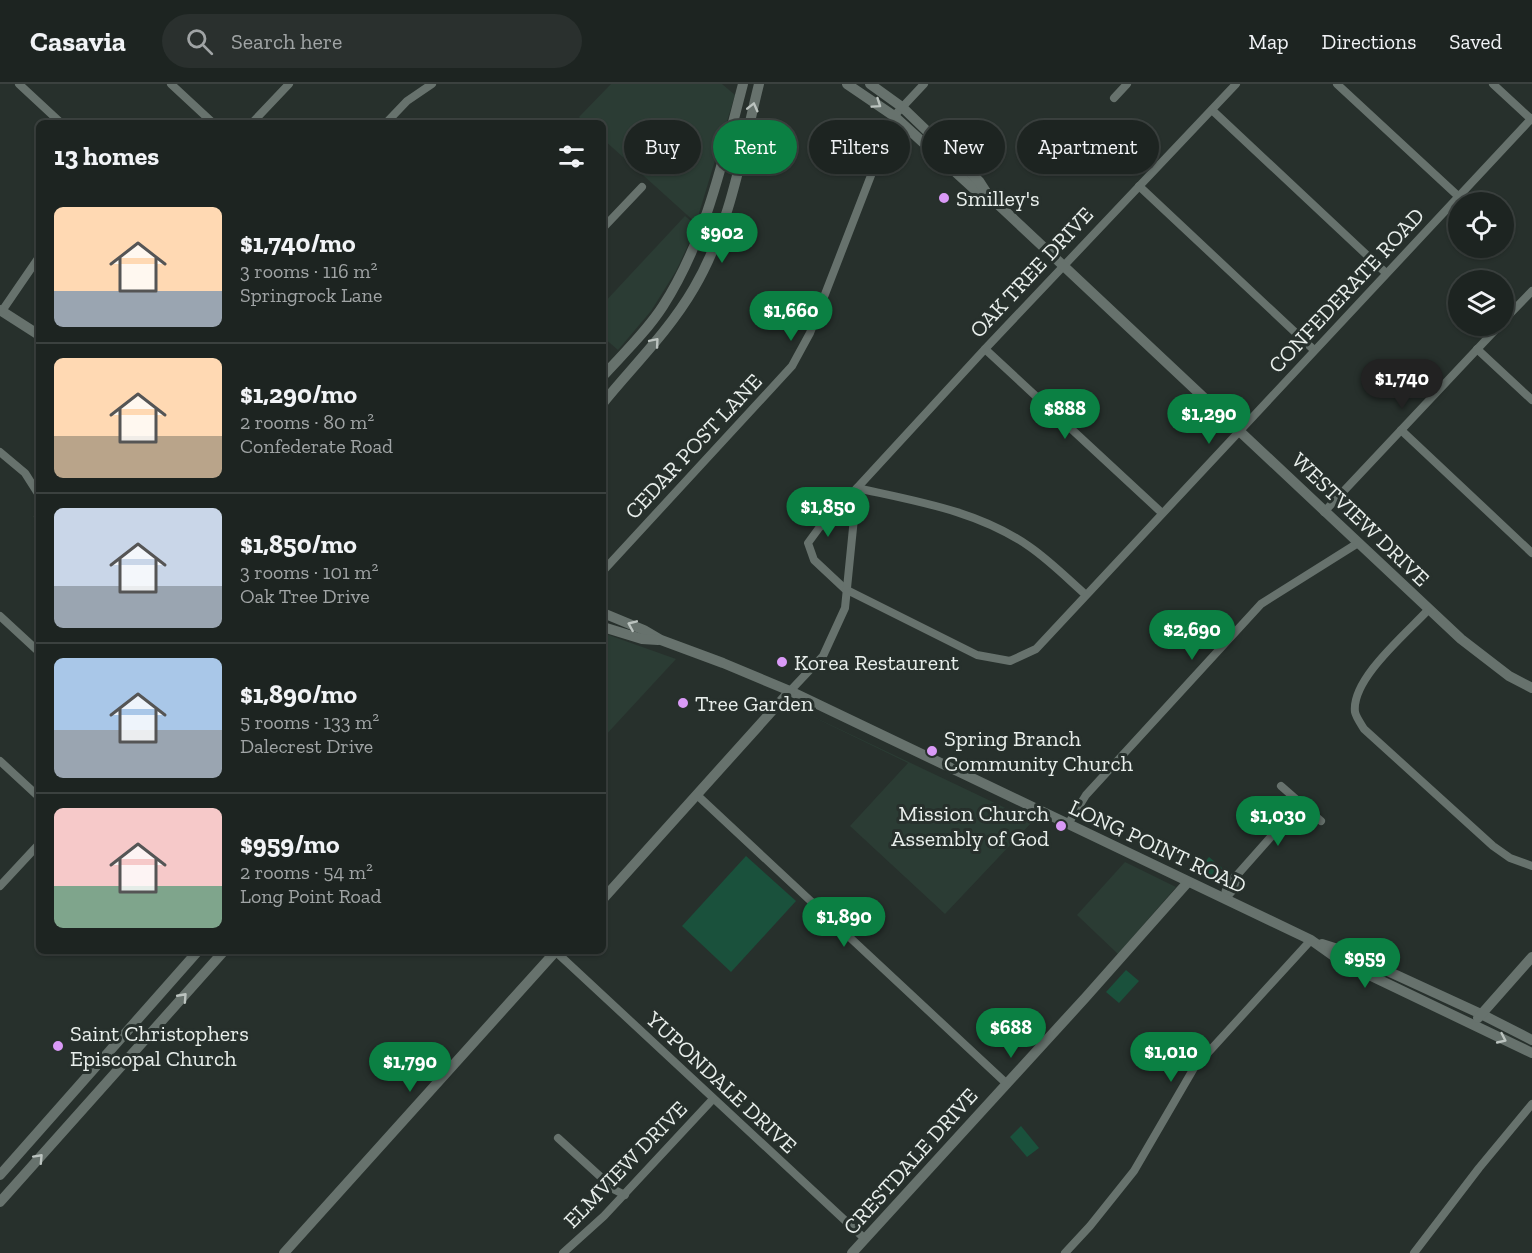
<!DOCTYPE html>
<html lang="en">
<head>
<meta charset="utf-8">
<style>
	body { margin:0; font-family:"Zilla Slab",serif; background:#2a302e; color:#f1f3f6; height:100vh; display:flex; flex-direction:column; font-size:22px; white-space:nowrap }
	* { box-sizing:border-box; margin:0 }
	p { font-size:20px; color:#a0a4a5 }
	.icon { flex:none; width:33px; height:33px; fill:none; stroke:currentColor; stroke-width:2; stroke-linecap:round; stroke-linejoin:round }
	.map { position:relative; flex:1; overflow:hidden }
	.side { position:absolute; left:36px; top:36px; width:570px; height:834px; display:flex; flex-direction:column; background:#1d2421; border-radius:9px; box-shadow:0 2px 4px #0004,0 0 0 2px #3b413f }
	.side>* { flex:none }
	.hud { position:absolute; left:624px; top:36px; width:570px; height:54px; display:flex; gap:12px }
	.buttons { position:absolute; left:1448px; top:108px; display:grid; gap:12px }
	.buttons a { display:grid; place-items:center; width:66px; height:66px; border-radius:50%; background:#1d2421; box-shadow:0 2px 4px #0004,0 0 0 2px #3b413f; font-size:30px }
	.price { position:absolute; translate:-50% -51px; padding:0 14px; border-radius:21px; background:#0b8043; color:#fff; font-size:20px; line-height:39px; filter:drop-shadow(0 2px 3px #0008) }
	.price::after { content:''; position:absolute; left:50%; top:36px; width:18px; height:14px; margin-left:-9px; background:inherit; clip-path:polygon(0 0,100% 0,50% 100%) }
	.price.on { background:#222; color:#fff }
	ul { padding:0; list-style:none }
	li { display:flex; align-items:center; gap:18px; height:150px; padding:0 18px }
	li+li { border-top:2px solid #3b413f }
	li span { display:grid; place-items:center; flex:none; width:168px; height:120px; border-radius:9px; color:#555 }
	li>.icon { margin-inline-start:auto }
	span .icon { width:72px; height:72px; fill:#fffc; stroke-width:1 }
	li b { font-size:26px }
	h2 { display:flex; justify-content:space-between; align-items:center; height:72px; padding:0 18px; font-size:26px }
	.tag { padding:0 21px; border-radius:27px; background:#1d2421; box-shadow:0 2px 4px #0004,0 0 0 2px #3b413f; font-size:21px; line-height:54px }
	.tag.on { background:#0b8043; color:#fff }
	header { display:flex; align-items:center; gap:36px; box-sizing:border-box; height:84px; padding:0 30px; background:#1d2421; border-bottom:2px solid #3b413f }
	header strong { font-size:28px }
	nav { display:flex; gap:33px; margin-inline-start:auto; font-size:21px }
	.search { width:420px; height:54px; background:#2a302e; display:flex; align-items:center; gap:15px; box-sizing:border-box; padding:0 21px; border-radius:33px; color:#a0a4a5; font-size:22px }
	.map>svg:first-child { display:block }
	.built { fill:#2b3c34 }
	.green { fill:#1a513c }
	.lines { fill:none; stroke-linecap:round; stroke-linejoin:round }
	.street { stroke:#67726d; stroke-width:8 }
	.secondary { stroke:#67726d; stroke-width:10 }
	.oneway { stroke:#bbc3bf }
	.poi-dot { fill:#da9af7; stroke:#27302c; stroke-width:2 }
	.labels { text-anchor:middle; stroke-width:6; stroke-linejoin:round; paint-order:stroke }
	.poi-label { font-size:22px; fill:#e8eeeb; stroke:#27302c; text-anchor:start }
	.street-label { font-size:22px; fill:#e8eeeb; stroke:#27302c }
</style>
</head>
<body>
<header>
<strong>Casavia</strong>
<div class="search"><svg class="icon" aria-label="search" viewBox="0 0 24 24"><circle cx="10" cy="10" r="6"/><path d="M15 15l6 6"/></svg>Search here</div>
<nav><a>Map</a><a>Directions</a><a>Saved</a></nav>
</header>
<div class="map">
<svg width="1532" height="1169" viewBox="0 0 1532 1169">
	<rect width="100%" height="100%" fill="#27302c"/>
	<g class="built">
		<path d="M611 0H722L735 11 696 139 603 55V39H585L579 33Z"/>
		<path d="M685 132 697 142 676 187 651 227 618 266 603 253V220Z"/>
		<path d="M603 549 676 575 603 654Z"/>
		<path d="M795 624 1033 737 945 830 850 742 908 679Z"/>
		<path d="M1125 778 1176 803 1118 870 1077 831Z"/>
	</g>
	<g class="green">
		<path d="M746 772 796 817 731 888 682 842Z"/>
		<path d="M1209 773 1228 789 1223 800H1219L1195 789Z"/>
		<path d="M1126 886 1139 897 1119 919 1106 908Z"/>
		<path d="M1021 1042 1039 1064 1027 1073 1010 1053Z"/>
	</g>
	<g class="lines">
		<g class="street">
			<path d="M19 0 61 39"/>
			<path d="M171 0 213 39"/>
			<path d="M1337 0 1458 112"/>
			<path d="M1493 0 1532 36"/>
			<path d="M1114 14 1127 0"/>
			<path d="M1212 26 1386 189"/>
			<path d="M252 39 289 0"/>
			<path d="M386 39 407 17 432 0"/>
			<path d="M568 39V38"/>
			<path d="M1139 102 1314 266"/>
			<path d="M603 144 642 103"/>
			<path d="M2 227 39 173"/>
			<path d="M1503 237 1532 207"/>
			<path d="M985 265 1162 429"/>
			<path d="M1477 265 1532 316"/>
			<path d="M1401 346 1532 469"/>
			<path d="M0 368 25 389 39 411"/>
			<path d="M1324 428 1499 242"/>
			<path d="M38 432 39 430"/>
			<path d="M603 487 792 282 810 249 894 32 924 0"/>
			<path d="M1086 511C1068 495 1050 477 1030 463 979 427 916 417 857 404L819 444 808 459 814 476 845 505 977 571 1010 577 1036 565 1532 34"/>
			<path d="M1428 526C1407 549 1351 595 1355 628 1356 633 1361 640 1364 645L1493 762 1510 774 1532 782"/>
			<path d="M0 532 39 568"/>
			<path d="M790 607 823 572 845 524 857 404 985 265 1236 0"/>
			<path d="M0 677 39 713"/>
			<path d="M1281 702 1321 737"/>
			<path d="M697 711 1007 1000"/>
			<path d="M1068 740 1086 711 1261 520 1358 459"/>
			<path d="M1238 790 1233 806 1225 815C1225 803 1228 797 1238 790L1300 720"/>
			<path d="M0 802 39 760"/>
			<path d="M555 867 865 1155"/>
			<path d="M558 1054 615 1106 625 1111"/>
			<path d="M563 1169 604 1132 713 1015"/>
			<path d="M1065 1169 1090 1142 1134 1087 1194 984 1311 856"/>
			<path d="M1414 1169 1479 1084 1532 1020"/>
		</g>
		<g class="secondary">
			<path d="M847 0 894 32 973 104 988 111"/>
			<path d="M870 0 902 23 979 97 988 111 1461 555 1509 592 1532 604"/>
			<path d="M0 226 39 251"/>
			<path d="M603 292C623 270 647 247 663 222 706 155 723 76 743 0"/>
			<path d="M603 319C634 281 669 247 694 204 730 143 742 68 759 0"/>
			<path d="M603 529 644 546 661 556 723 579 790 607 1311 856 1342 878 1532 969"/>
			<path d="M603 543 642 555 658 556"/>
			<path d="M603 815 790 607"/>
			<path d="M1322 860 1344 867 1481 930 1532 956"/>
			<path d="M1478 934 1532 873"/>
			<path d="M0 1091 198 867"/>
			<path d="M0 1118 224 867"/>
			<path d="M284 1169 556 867"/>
			<path d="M852 1169 1086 913 1188 798"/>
		</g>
	</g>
	<defs><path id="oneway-chevron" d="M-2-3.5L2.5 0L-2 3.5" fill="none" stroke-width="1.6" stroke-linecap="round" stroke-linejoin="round" transform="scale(1.5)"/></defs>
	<g class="oneway">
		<use href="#oneway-chevron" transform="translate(877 20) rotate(34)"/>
		<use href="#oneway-chevron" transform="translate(753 23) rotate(-76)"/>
		<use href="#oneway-chevron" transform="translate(655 258) rotate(-50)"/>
		<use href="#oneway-chevron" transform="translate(632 541) rotate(-157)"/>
		<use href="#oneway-chevron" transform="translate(183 913) rotate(-48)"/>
		<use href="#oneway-chevron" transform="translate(1502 955) rotate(25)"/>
		<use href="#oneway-chevron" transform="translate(39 1074) rotate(-47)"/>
	</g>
	<g class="poi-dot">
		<circle cx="944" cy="114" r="6"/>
		<circle cx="782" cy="578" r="6"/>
		<circle cx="683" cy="619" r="6"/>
		<circle cx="932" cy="667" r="6"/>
		<circle cx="1061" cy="742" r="6"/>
		<circle cx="58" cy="962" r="6"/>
	</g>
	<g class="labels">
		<g class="poi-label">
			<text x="956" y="122">Smilley's</text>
			<text x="794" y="586">Korea Restaurent</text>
			<text x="695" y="627">Tree Garden</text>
			<text x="944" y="662">Spring Branch<tspan x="944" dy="25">Community Church</tspan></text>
			<text x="1049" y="737" text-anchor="end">Mission Church<tspan x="1049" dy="25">Assembly of God</tspan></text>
			<text x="70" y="957">Saint Christophers<tspan x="70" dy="25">Episcopal Church</tspan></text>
		</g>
		<g class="street-label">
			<text transform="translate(1031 188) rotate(-47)" y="8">OAK TREE DRIVE</text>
			<text transform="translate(1346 206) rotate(-47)" y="8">CONFEDERATE ROAD</text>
			<text transform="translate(693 362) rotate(-47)" y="8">CEDAR POST LANE</text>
			<text transform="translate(1361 435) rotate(44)" y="8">WESTVIEW DRIVE</text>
			<text transform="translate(1158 762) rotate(25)" y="8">LONG POINT ROAD</text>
			<text transform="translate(722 998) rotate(43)" y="8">YUPONDALE DRIVE</text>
			<text transform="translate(910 1077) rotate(-48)" y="8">CRESTDALE DRIVE</text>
			<text transform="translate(625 1080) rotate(-46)" y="8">ELMVIEW DRIVE</text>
		</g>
	</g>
</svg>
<div class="buttons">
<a><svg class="icon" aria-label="locate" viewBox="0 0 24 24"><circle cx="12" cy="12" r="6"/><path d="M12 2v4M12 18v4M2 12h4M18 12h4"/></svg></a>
<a><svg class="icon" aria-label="layers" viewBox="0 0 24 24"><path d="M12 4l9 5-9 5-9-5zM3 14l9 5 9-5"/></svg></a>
</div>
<b class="price" style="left:722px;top:180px">$902</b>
<b class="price" style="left:791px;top:258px">$1,660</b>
<b class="price on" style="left:1402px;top:326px">$1,740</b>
<b class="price" style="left:1065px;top:356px">$888</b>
<b class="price" style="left:1209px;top:361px">$1,290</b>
<b class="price" style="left:828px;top:454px">$1,850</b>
<b class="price" style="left:1192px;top:577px">$2,690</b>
<b class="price" style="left:1278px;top:763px">$1,030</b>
<b class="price" style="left:844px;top:864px">$1,890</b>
<b class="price" style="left:1365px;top:905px">$959</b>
<b class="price" style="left:1011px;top:975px">$688</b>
<b class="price" style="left:1171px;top:999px">$1,010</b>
<b class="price" style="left:410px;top:1009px">$1,790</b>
<div class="hud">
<a class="tag">Buy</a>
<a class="tag on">Rent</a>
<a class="tag">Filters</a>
<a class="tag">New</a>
<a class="tag">Apartment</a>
</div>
<section class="side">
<h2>13 homes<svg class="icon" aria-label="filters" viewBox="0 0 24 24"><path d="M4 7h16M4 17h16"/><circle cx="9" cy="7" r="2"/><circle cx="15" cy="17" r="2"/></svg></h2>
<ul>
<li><span style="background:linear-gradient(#ffd9b3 70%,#9aa5b1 0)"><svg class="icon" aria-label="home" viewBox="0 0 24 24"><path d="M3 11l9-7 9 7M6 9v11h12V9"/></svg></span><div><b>$1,740/mo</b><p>3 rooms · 116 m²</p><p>Springrock Lane</p></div></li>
<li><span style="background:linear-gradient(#ffd9b3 65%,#b9a48a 0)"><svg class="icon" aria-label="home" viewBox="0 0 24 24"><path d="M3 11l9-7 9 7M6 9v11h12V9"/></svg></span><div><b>$1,290/mo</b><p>2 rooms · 80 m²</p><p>Confederate Road</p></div></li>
<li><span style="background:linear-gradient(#c9d6e8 65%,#9aa5b1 0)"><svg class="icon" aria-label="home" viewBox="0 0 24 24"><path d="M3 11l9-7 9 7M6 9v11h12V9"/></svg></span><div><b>$1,850/mo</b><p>3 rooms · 101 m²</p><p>Oak Tree Drive</p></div></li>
<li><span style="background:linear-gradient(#a9c7e8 60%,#9aa5b1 0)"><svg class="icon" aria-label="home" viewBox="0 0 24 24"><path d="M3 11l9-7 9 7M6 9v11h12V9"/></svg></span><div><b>$1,890/mo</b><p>5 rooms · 133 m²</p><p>Dalecrest Drive</p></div></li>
<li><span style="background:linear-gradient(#f6c9c9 65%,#7fa58c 0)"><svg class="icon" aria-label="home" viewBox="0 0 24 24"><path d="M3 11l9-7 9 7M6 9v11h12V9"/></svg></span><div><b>$959/mo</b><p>2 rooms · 54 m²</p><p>Long Point Road</p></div></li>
</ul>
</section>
</div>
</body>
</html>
